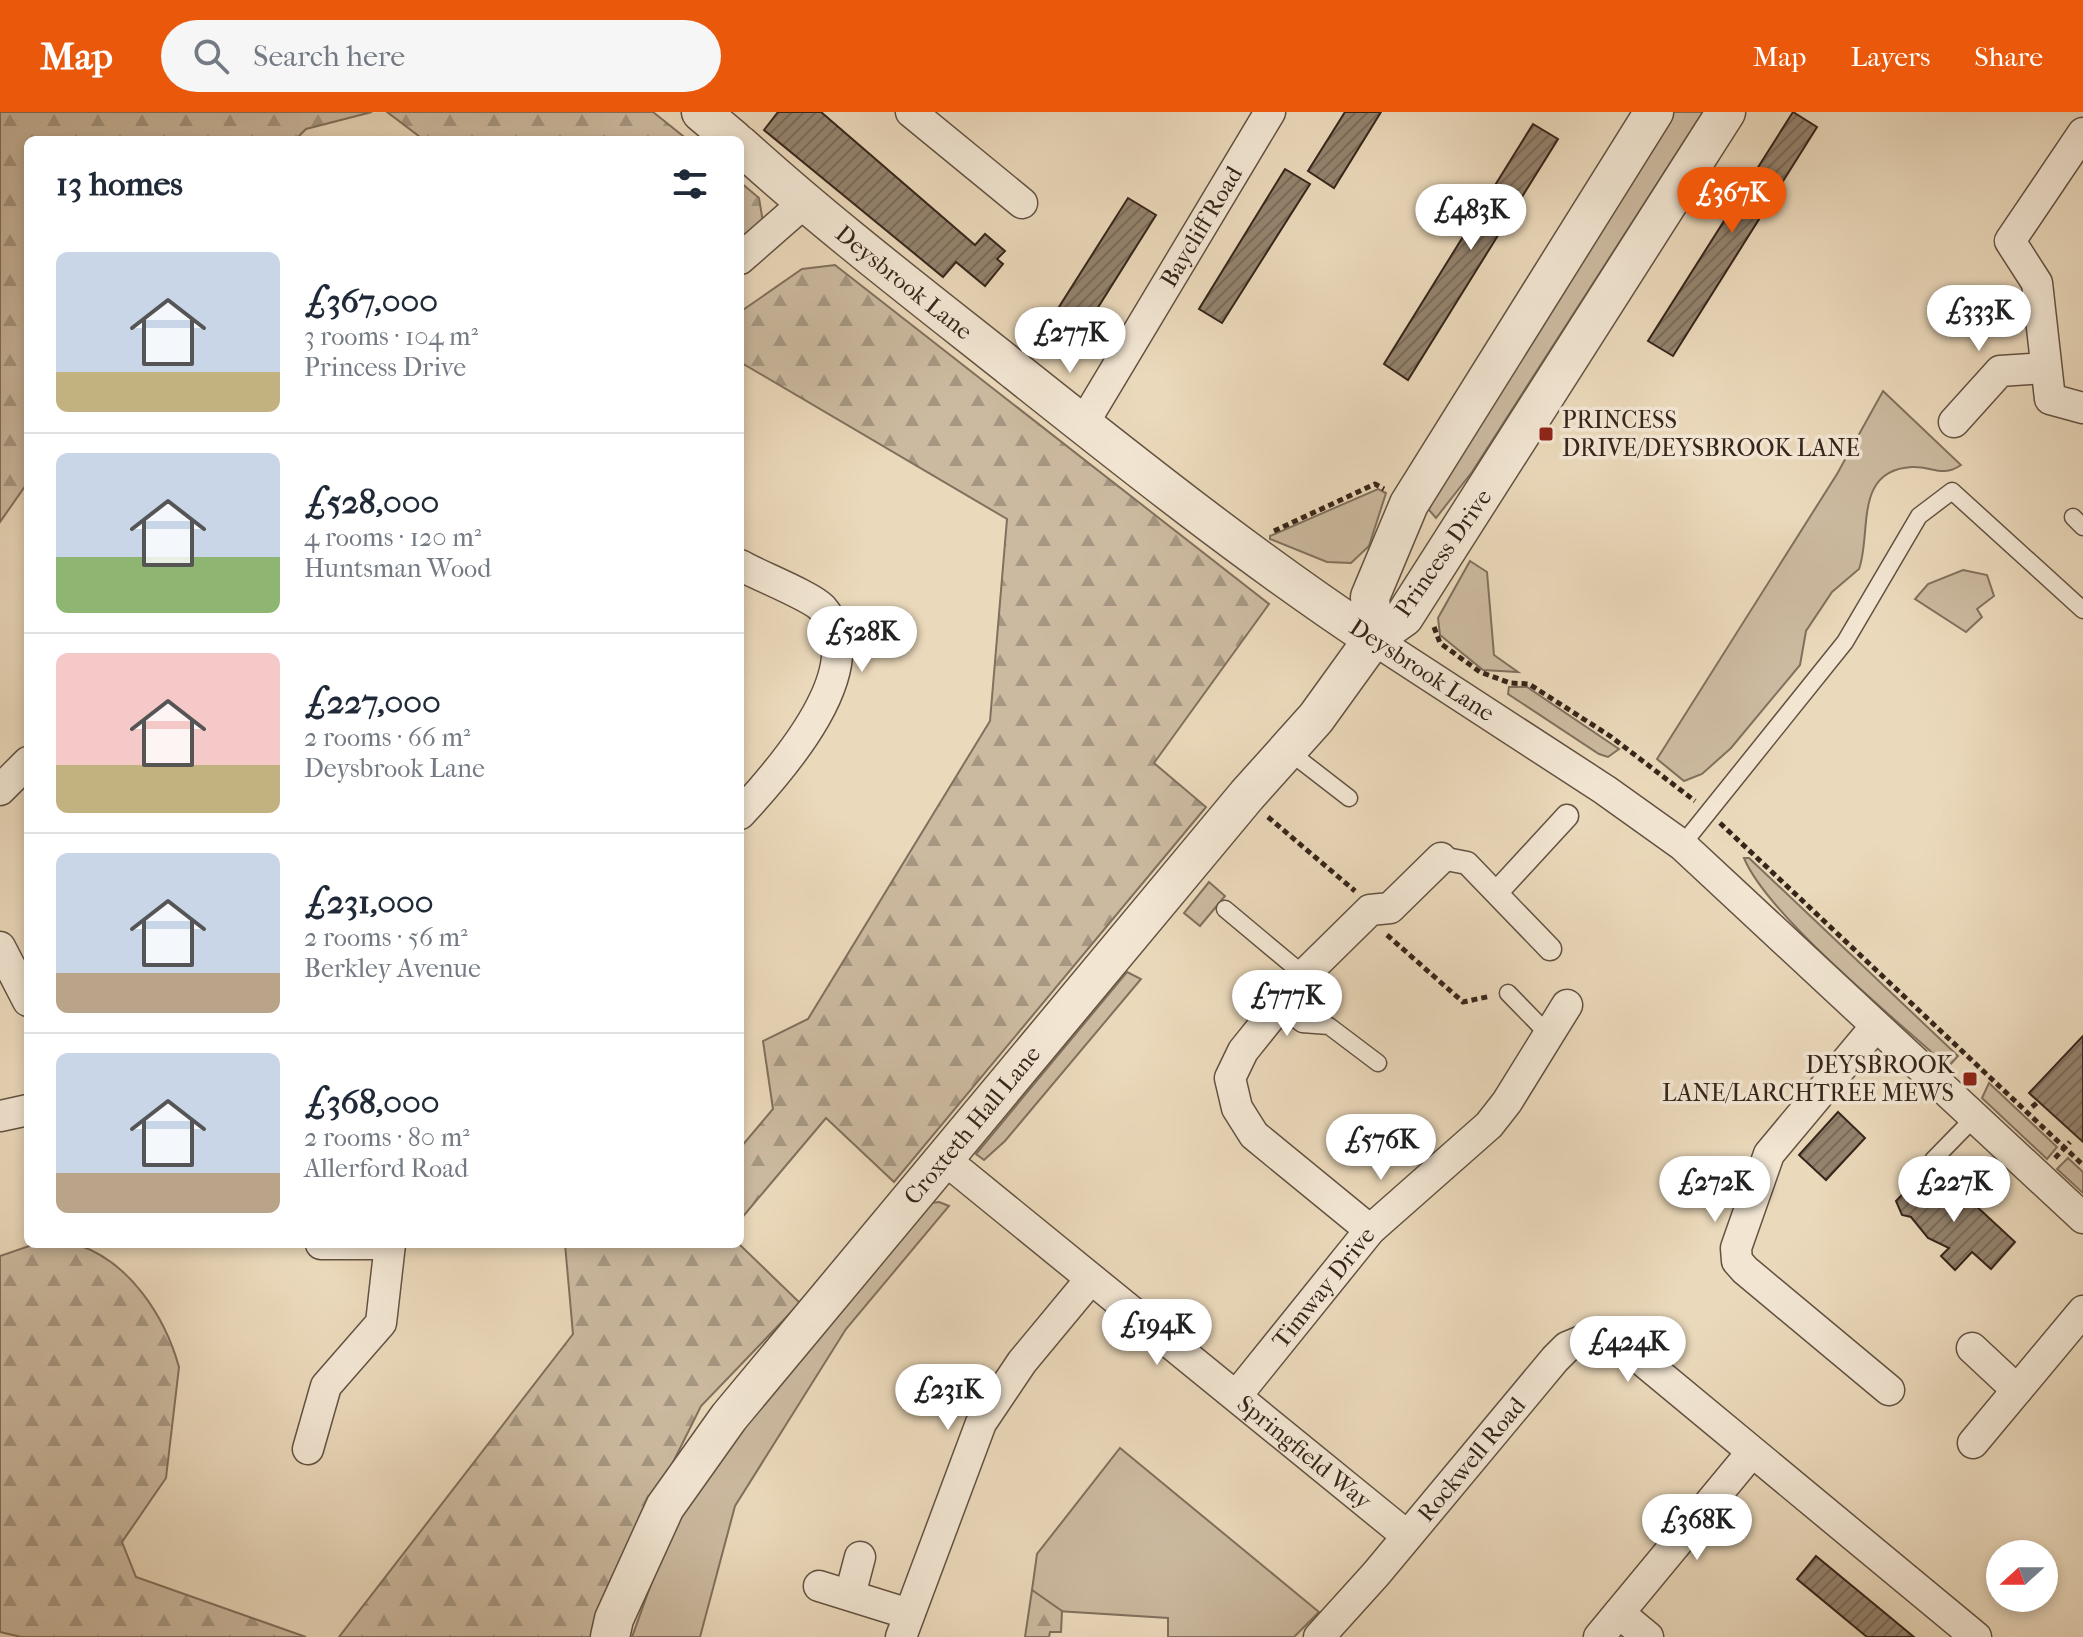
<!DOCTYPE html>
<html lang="en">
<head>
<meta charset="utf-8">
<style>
	body { margin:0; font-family:"IM FELL French Canon",serif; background:#f6f6f7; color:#1f2937; height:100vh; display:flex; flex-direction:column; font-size:30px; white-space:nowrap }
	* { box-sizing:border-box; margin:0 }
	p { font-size:26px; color:#747a83 }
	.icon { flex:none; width:44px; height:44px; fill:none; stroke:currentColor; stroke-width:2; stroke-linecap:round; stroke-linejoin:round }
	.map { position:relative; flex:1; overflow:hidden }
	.side { position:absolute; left:24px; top:24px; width:720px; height:1112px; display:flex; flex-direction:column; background:#fff; border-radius:12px; box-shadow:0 4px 12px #0003 }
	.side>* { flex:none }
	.needle { width:52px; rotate:249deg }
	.controls { position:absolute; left:1986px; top:1428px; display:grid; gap:16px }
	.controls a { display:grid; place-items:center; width:72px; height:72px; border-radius:50%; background:#fff; box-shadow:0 4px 12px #0003; font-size:40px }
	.price { position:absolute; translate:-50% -68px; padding:0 18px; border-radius:28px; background:#fff; color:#222; font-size:26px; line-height:52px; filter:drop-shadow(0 2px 4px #0008) }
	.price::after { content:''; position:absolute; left:50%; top:48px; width:24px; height:18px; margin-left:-12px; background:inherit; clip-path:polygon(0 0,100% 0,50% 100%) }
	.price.current { background:#ea580c; color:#fff }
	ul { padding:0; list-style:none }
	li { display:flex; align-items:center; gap:24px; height:200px; padding:0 32px }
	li+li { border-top:2px solid #e0e1e3 }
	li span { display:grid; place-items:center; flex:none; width:224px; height:160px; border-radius:12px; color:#555 }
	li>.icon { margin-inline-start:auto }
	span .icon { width:96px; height:96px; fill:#fffc; stroke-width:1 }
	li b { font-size:34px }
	h2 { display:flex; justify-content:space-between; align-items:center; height:96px; padding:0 32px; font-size:34px }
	header { display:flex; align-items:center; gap:48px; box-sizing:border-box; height:112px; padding:0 40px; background:#ea580c; color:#fff }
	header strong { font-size:38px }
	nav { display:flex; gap:44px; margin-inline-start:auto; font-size:28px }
	.search { width:560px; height:72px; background:#f6f6f7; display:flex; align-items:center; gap:20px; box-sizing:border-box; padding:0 28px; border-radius:44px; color:#747a83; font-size:30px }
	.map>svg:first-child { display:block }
	.grass { fill:#ccbaa0; stroke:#81705d; stroke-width:2 }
	.forest { fill:url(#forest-firs); stroke:#81705d; stroke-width:2 }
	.building { fill:url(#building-hatch); stroke:#36251a; stroke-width:2 }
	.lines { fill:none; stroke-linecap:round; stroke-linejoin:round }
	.service-casing { stroke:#635242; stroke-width:19 }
	.pedestrian-casing { stroke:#635242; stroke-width:25 }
	.minor-casing { stroke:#635242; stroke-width:33 }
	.tertiary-casing { stroke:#635242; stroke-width:41 }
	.path { stroke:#36251a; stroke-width:5; stroke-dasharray:6 4; stroke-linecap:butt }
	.service { stroke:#f2e6d3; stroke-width:16 }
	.pedestrian { stroke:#f2e6d3; stroke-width:22 }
	.minor { stroke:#f2e6d3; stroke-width:30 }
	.tertiary { stroke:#f2e6d3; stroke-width:38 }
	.poi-dot { fill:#8f2418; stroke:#f2e6d3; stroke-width:3 }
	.labels { text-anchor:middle; stroke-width:7; stroke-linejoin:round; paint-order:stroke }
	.street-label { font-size:24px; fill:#36251a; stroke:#f2e6d3 }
	.poi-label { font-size:24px; fill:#36251a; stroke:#f2e6d3; text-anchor:start }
</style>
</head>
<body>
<header>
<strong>Map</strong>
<div class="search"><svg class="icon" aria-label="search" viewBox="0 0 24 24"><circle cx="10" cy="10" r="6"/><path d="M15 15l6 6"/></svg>Search here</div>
<nav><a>Map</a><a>Layers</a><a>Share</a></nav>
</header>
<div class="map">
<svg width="2083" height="1525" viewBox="0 0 2083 1525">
	<defs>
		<pattern id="forest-firs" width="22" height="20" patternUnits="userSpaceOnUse" patternTransform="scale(2)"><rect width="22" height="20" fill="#ccbaa0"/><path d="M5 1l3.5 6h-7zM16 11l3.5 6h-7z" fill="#a69782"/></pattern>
		<pattern id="building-hatch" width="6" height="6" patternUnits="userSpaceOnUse" patternTransform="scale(2)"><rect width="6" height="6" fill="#94836e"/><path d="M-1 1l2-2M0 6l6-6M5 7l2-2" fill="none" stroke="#7a6b5a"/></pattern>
	</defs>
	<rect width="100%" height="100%" fill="#ebd9bb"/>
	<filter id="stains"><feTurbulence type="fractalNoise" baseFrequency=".0025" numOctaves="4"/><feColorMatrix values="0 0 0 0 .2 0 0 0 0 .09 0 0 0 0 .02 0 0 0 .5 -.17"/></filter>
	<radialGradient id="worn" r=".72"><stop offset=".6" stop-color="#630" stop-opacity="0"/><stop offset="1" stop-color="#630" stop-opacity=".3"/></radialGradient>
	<g class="grass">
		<path d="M1671 0H1703L1472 360 1436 406 1429 398 1439 369Z"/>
		<path d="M1883 279 1961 353C1942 366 1932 354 1912 355 1853 358 1872 421 1859 457L1832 480 1806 519 1800 553 1731 636 1702 662 1684 669 1657 647 1837 362Z"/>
		<path d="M1378 377 1386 381 1369 434 1351 451 1327 450 1270 427V424Z"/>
		<path d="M1470 449 1487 460 1494 543 1518 560 1483 558 1440 523 1438 506Z"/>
		<path d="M1963 458 1987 463 1994 484 1977 497 1982 505 1966 520 1915 487 1928 472Z"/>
		<path d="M1509 575H1527L1619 637 1608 645 1599 642 1508 582Z"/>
		<path d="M1744 746H1749L1958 944 1948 955C1897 908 1768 804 1744 746Z"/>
		<path d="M1209 770 1225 784 1200 814 1184 801Z"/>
		<path d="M1127 860 1141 867 1005 1029 984 1048 976 1042Z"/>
		<path d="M1989 971 2057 1035 2047 1047 1982 986Z"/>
		<path d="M2068 1046 2083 1060V1081L2057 1057Z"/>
		<path d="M939 1090 949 1094 846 1217 735 1394 700 1525H632L672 1414 701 1363 930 1091Z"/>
		<path d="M1120 1336 1319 1500 1294 1525H1168V1506L1057 1499 1032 1478 1037 1442Z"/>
	</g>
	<g class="forest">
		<path d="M0 0H372L306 17 295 28H28V370L0 410Z"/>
		<path d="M387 0H653L688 28H424Z"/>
		<path d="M740 70 759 86 763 110 740 131Z"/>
		<path d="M835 153 1269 492 1154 651 1206 695 894 1070 826 1006 740 1108V1036L773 997 763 929 808 907 990 609 1007 407 740 250V200L802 157Z"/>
		<path d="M35 1132C47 1132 66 1129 78 1133 130 1150 165 1205 179 1255L166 1366 122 1430 136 1465 306 1525H21L0 1520V1144Z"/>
		<path d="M565 1132H739L800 1191 701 1294 599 1499 592 1525H339L573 1222Z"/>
		<path d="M1032 1478 1062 1499 1061 1520H1050L1049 1525H1025Z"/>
	</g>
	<g class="building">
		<path d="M778 0H821L975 133 985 122 1005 139 997 147 1003 152 985 174 956 150 943 165 764 18Z"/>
		<path d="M1345 0H1381L1334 76 1308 59Z"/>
		<path d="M1793 0 1817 15 1673 244 1648 229Z"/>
		<path d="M1533 12 1558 27 1408 268 1384 252Z"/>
		<path d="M1285 57 1310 72 1222 211 1199 197Z"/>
		<path d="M1128 86 1156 103 1080 224 1052 206Z"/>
		<path d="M2083 924V1030L2029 981Z"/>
		<path d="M1838 1000 1865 1026 1826 1068 1799 1043Z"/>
		<path d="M1929 1063 1955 1086 1961 1080 2015 1130 1991 1157 1972 1140 1955 1158 1941 1144 1949 1136 1928 1126 1911 1105 1902 1103 1896 1089 1918 1066 1923 1070Z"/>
		<path d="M1816 1444 1914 1525H1867L1797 1467Z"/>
	</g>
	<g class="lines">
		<defs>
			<g id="service">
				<path d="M2073 405 2083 415"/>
				<path d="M1287 638 1349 686"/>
				<path d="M1682 733 1845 530 1919 404 1952 379 2083 498"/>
				<path d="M1225 797 1304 863"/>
				<path d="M1508 881 1547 921"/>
				<path d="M1278 894 1302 912 1329 914 1378 951"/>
				<path d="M1933 1048 1975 1005"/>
			</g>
			<g id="pedestrian">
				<path d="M1441 746 1467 751 1550 837"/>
				<path d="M1497 780 1567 704"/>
			</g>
			<g id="minor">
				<path d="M911 0 1022 91"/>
				<path d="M2083 21 2010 129 2037 171 2050 287 2083 296"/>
				<path d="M740 147 804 91"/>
				<path d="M1954 310 2000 259 2046 256"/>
				<path id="s1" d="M1083 312 1270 0"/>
				<path d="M740 453C757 463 811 484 822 496 874 555 779 660 740 702"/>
				<path d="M1373 527 1605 678 1682 733 2083 1106"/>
				<path d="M0 678 28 650"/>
				<path d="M0 835 28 889"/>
				<path d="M1876 914 1769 1042 1736 1136 1737 1149 1745 1158 1889 1278"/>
				<path d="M0 1004 28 998"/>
				<path id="s2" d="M943 1046 1406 1423"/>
				<path d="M1370 1118 1254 1023 1237 996 1230 966 1243 939 1304 863 1370 798 1390 796 1441 746"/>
				<path d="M321 1132H390"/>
				<path d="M1972 1236 2017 1278"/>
				<path id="s3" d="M1237 1283 1370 1118 1489 1013 1507 990 1567 893"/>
				<path d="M1973 1331 2083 1199"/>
				<path d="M308 1337 326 1274 381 1211 390 1132"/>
				<path d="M819 1474 909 1502"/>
				<path d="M850 1483 860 1445"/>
				<path d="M1619 1501 1648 1525"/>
				<path d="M901 1525 981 1311 1022 1250 1090 1168"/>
				<path id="s4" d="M1319 1525 1376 1462 1555 1247 1567 1235 1596 1223 1626 1235 1976 1525"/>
				<path d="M1599 1525 1752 1340"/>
			</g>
			<g id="tertiary">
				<path d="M701 0 734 28"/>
				<path id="s5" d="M740 33C827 112 921 184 1013 257 1130 350 1248 444 1373 527"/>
				<path d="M1373 527 1370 485 1409 392 1654 0"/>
				<path id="s6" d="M610 1525 614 1507 665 1395 729 1305 1247 683 1316 606 1373 527 1404 505 1726 0"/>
			</g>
		</defs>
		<use href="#service" class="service-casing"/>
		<use href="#pedestrian" class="pedestrian-casing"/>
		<use href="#minor" class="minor-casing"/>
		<use href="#tertiary" class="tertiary-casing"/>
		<g class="path">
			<path d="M1274 419 1375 372 1384 377"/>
			<path d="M1434 515 1440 531 1480 560 1510 571 1529 572 1610 624 1695 689"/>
			<path d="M1268 705 1355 779"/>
			<path d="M1720 711 2083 1053"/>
			<path d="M1387 823 1463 890 1491 884"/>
			<path d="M2032 995 2039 989"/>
			<path d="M2055 1046 2070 1030"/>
		</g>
		<use href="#service" class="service"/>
		<use href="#pedestrian" class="pedestrian"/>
		<use href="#minor" class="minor"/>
		<use href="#tertiary" class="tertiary"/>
	</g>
	<g class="poi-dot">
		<rect x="1538" y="314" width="16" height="16" rx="4"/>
		<rect x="1962" y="959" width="16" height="16" rx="4"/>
	</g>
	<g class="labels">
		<g class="street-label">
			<text dy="8" stroke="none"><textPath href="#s1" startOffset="230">Baycliff Road</textPath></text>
			<text dy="8" stroke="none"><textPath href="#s5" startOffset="214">Deysbrook Lane</textPath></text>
			<text transform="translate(1443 441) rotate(-55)" y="8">Princess Drive</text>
			<text transform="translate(1422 558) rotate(33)" y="8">Deysbrook Lane</text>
			<text dy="8" stroke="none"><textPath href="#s6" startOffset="632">Croxteth Hall Lane</textPath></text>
			<text dy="8" stroke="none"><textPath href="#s3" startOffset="138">Timway Drive</textPath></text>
			<text dy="8" stroke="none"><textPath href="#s2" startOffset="466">Springfield Way</textPath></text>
			<text dy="8" stroke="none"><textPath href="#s4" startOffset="234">Rockwell Road</textPath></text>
		</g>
		<g class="poi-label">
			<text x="1562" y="316">PRINCESS<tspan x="1562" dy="28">DRIVE/DEYSBROOK LANE</tspan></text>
			<text x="1954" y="961" text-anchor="end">DEYSBROOK<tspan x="1954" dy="28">LANE/LARCHTREE MEWS</tspan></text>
		</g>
	</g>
	<rect width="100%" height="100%" filter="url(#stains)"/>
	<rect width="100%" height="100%" fill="url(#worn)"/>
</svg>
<div class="controls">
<a><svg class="needle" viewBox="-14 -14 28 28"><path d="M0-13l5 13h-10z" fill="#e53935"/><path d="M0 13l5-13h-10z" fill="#747a83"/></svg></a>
</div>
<b class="price current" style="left:1732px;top:123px">£367K</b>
<b class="price" style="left:1471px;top:140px">£483K</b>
<b class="price" style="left:1979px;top:241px">£333K</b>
<b class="price" style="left:1070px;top:263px">£277K</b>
<b class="price" style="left:862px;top:562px">£528K</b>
<b class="price" style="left:1287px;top:926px">£777K</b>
<b class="price" style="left:1381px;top:1070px">£576K</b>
<b class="price" style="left:1715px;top:1112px">£272K</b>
<b class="price" style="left:1954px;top:1112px">£227K</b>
<b class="price" style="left:1157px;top:1255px">£194K</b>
<b class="price" style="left:1628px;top:1272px">£424K</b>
<b class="price" style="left:948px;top:1320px">£231K</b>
<b class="price" style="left:1697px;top:1450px">£368K</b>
<section class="side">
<h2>13 homes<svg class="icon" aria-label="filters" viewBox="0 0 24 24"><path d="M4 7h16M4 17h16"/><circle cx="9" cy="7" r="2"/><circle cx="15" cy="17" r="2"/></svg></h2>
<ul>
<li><span style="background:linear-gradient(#c9d6e8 75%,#c2b280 0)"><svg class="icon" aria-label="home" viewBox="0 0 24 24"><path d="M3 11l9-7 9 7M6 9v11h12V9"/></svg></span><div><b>£367,000</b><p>3 rooms · 104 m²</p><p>Princess Drive</p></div></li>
<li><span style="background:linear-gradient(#c9d6e8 65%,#8fb573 0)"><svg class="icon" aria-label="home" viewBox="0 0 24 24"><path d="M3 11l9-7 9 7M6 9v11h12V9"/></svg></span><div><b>£528,000</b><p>4 rooms · 120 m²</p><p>Huntsman Wood</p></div></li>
<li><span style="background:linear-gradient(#f6c9c9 70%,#c2b280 0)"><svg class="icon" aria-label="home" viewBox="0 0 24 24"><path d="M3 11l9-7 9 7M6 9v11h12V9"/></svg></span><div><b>£227,000</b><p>2 rooms · 66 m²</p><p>Deysbrook Lane</p></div></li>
<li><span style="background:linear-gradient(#c9d6e8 75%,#b9a48a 0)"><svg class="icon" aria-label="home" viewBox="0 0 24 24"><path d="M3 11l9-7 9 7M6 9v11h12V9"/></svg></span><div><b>£231,000</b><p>2 rooms · 56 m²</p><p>Berkley Avenue</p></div></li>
<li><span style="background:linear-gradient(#c9d6e8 75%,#b9a48a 0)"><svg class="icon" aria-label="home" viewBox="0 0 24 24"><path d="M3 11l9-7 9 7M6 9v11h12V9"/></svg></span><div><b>£368,000</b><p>2 rooms · 80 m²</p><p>Allerford Road</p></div></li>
</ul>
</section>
</div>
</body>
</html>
